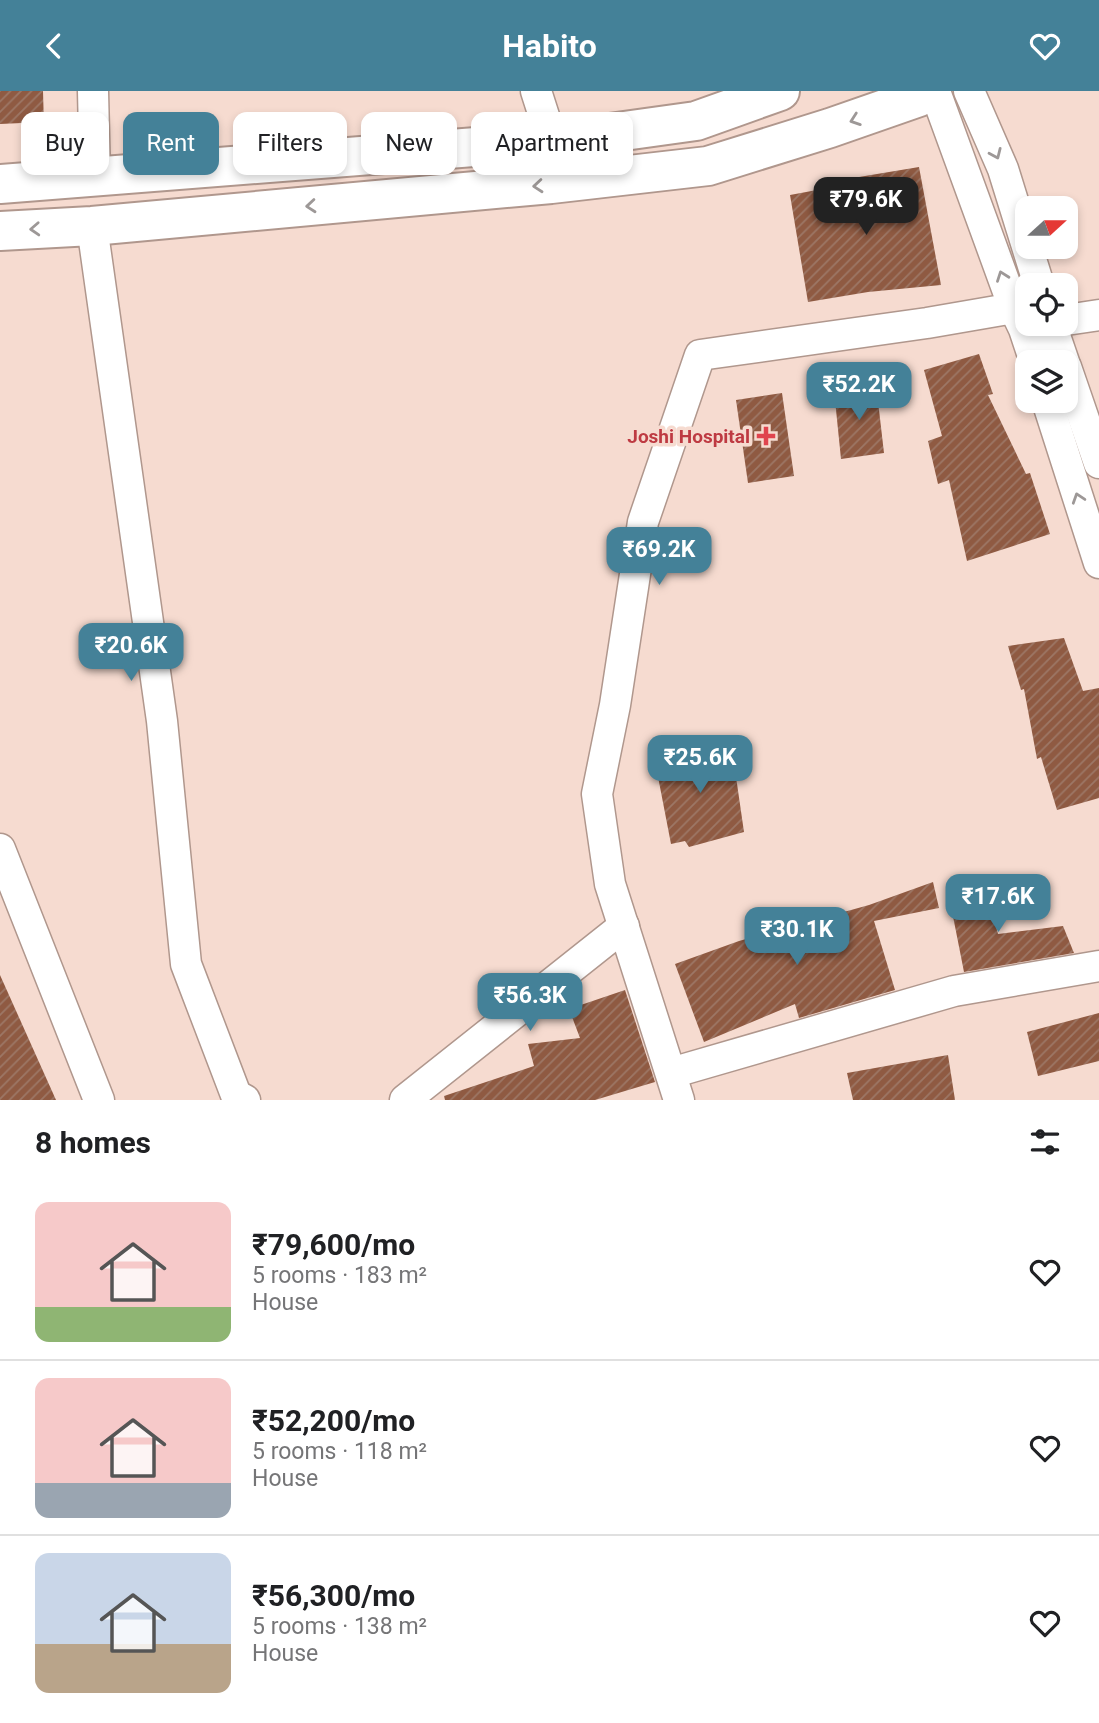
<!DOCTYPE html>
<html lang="en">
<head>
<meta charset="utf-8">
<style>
	body { margin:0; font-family:Roboto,sans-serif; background:#f6f6f6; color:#202124; height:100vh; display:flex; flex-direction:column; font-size:26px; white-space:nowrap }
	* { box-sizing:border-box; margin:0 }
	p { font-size:23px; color:#757577 }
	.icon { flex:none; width:38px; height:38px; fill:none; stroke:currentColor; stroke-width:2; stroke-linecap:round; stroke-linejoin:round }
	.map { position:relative; height:1009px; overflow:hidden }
	.details { display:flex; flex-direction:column; background:#fff; flex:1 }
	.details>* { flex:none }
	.banner { position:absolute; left:21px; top:21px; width:700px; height:63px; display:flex; gap:14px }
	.needle { width:46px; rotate:69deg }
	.fabs { position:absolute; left:1015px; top:105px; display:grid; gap:14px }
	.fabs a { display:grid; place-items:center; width:63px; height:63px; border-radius:14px; background:#fff; box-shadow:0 4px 10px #0003; font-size:35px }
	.price { position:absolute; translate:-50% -60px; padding:0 16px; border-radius:14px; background:#448198; color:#fff; font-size:23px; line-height:46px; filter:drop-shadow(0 2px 4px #0008) }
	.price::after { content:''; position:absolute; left:50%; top:42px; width:21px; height:16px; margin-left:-10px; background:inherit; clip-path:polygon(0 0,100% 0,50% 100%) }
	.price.selected { background:#222; color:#fff }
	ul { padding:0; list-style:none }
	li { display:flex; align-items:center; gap:21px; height:175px; padding:0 35px }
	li+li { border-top:2px solid #e0e0e0 }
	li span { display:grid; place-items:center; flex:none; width:196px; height:140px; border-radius:14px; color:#555 }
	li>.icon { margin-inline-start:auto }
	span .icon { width:84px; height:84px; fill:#fffc; stroke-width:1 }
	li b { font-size:30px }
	h2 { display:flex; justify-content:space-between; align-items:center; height:84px; padding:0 35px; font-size:30px }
	.tag { padding:0 24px; border-radius:14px; background:#fff; box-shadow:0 4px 10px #0003; font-size:24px; line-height:63px }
	.tag.selected { background:#448198; color:#fff }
	header { display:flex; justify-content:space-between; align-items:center; height:91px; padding:0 35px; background:#448198; color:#fff; font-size:32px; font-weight:700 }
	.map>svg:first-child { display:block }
	.building { fill:url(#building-hatch) }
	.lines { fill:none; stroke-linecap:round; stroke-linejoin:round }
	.minor-casing { stroke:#b0978d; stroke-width:33 }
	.major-casing { stroke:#b0978d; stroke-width:42 }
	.minor { stroke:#fff; stroke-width:30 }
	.major { stroke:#fff; stroke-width:38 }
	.oneway { stroke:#9d9897 }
	.health-dot { fill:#e0444e; stroke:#f6dbd0; stroke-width:2.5 }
	.labels { text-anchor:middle; stroke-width:7; stroke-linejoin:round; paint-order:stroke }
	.health-label { font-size:19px; font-weight:bold; fill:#be3a42; stroke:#f6dbd0; text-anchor:end }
</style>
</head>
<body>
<header><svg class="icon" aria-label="back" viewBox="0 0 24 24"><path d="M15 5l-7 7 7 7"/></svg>Habito<svg class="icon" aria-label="heart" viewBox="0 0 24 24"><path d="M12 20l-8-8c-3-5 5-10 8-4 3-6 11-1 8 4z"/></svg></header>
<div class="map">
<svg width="1099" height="1009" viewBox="0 0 1099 1009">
	<defs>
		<pattern id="building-hatch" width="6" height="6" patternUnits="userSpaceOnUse" patternTransform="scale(1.75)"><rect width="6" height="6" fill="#8f5a42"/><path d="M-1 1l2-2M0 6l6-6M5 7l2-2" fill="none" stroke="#9d7766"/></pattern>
	</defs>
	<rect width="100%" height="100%" fill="#f6dbd0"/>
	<g class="building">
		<path d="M0 0H43L44 35H23L22 32 0 33Z"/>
		<path d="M919 76 941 194 868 201 808 211 790 104 860 91 859 86Z"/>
		<path d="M979 263 993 303 988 304 1026 383 1030 382 1050 443 967 470 949 389 938 393 928 350 942 345 924 279Z"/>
		<path d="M876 293 884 362 841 368 834 299Z"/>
		<path d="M782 302 794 385 748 392 736 309Z"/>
		<path d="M1064 547 1083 600 1099 597V707L1057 719 1041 666 1037 668 1024 598 1021 599 1008 555Z"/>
		<path d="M728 652 731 673 734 672 744 741 689 756 685 750 671 753 654 665Z"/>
		<path d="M984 789 998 843 1063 835 1074 862 964 881 948 800Z"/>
		<path d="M933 791 939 817 874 830 895 899 799 927 795 913 704 951 675 873 739 850 869 814Z"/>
		<path d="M0 884 56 1009H0Z"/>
		<path d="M625 899 655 991 595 1009H445L444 1005 534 975 528 953 580 947 569 918Z"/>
		<path d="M1099 922V970L1038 985 1027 941Z"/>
		<path d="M948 964 955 1009H853L847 982Z"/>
	</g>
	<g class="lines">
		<defs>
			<g id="minor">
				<path d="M93 0 95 87"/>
				<path d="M536 0 552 50"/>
				<path d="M969 0 1003 78 1039 194"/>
				<path d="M936 3 1014 217 1024 238 1035 271"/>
				<path d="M92 135 162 630 186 873 236 1004 245 1009"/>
				<path d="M1066 229 1099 224"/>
				<path d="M1051 233 1064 271"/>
				<path d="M1066 276 1099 372"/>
				<path d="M1047 310 1099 472"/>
				<path d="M0 758 99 1009"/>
				<path d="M671 982 954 900 1099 875"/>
				<path d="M405 1009 624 835"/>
				<path d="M679 1009 610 793 597 703 615 614 643 431 700 264 927 232 1014 217"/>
			</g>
			<g id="major">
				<path d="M0 93 552 50 696 30 780 0"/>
				<path d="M0 140 92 135 551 93 708 75 830 37 919 6"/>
			</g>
		</defs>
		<use href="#minor" class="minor-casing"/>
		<use href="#major" class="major-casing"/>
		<use href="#minor" class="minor"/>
		<use href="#major" class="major"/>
	</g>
	<defs><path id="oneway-chevron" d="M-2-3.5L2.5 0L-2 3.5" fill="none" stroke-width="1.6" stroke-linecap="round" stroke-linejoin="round" transform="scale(1.75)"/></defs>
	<g class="oneway">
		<use href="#oneway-chevron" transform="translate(855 29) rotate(161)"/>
		<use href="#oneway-chevron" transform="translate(996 63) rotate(66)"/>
		<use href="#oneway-chevron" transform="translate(538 95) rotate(175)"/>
		<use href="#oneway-chevron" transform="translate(311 115) rotate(175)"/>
		<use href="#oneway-chevron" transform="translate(35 138) rotate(177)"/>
		<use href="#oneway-chevron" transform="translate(1002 185) rotate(-110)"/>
		<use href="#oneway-chevron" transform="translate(1078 407) rotate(-108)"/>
	</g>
	<path class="health-dot" d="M762.5 334.5h7v7h7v7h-7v7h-7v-7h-7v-7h7z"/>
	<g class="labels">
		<g class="health-label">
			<text x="750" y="352">Joshi Hospital</text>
		</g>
	</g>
</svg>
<div class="fabs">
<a><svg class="needle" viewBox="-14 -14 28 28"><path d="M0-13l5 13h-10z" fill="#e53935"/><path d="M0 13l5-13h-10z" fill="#757577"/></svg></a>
<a><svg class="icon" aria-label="locate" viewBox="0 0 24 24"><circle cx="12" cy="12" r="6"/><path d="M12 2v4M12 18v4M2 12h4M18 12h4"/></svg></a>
<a><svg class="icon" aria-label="layers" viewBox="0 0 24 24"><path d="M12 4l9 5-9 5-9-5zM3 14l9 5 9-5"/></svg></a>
</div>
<b class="price selected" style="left:866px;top:146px">₹79.6K</b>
<b class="price" style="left:859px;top:331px">₹52.2K</b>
<b class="price" style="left:659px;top:496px">₹69.2K</b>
<b class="price" style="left:131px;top:592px">₹20.6K</b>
<b class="price" style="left:700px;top:704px">₹25.6K</b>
<b class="price" style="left:998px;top:843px">₹17.6K</b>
<b class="price" style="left:797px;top:876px">₹30.1K</b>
<b class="price" style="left:530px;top:942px">₹56.3K</b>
<div class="banner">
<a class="tag">Buy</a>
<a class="tag selected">Rent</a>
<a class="tag">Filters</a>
<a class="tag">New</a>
<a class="tag">Apartment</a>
</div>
</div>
<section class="details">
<h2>8 homes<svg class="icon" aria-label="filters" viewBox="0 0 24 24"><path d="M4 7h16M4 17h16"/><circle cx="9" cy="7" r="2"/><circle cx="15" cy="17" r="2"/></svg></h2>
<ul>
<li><span style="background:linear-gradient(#f6c9c9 75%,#8fb573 0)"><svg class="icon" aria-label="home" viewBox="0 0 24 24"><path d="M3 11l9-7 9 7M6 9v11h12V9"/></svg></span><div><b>₹79,600/mo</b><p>5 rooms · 183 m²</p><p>House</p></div><svg class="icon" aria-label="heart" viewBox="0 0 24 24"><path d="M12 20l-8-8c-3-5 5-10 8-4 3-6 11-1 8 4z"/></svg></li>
<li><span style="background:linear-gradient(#f6c9c9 75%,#9aa5b1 0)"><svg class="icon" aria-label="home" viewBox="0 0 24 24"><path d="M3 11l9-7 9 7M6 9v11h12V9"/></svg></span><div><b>₹52,200/mo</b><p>5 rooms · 118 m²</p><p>House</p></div><svg class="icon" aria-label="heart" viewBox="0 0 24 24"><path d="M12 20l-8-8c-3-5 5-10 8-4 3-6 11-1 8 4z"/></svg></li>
<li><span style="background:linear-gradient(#c9d6e8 65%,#b9a48a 0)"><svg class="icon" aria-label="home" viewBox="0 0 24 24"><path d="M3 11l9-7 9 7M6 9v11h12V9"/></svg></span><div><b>₹56,300/mo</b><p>5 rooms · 138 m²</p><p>House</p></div><svg class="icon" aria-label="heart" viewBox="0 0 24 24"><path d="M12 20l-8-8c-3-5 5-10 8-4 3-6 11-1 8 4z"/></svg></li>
</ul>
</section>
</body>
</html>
